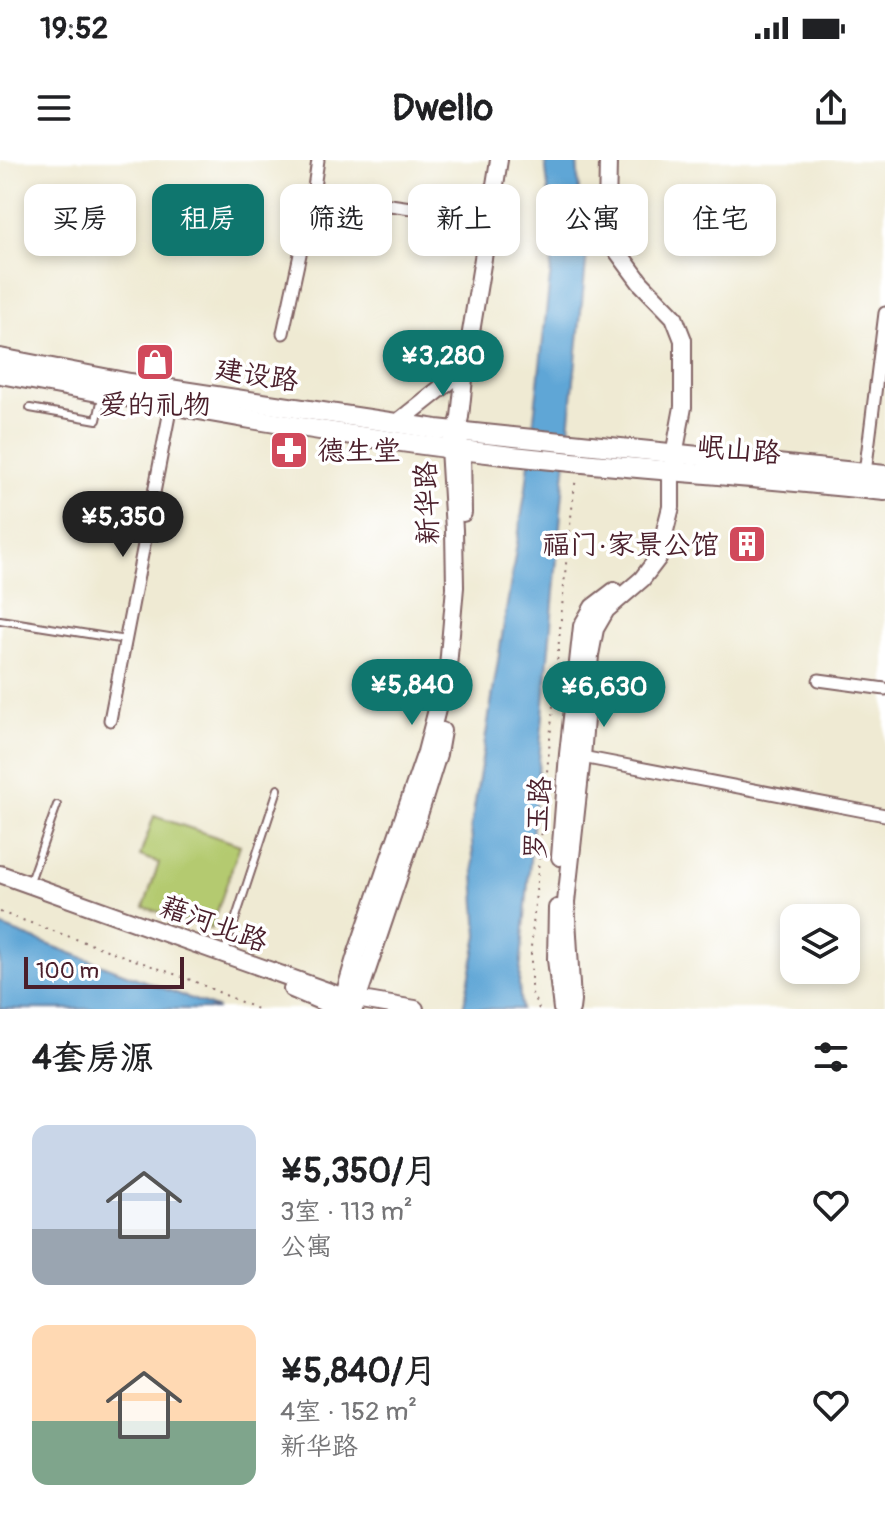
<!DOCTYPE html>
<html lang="zh">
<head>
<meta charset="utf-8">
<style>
	body { margin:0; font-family:Pangolin,"LXGW WenKai TC",sans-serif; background:#f6f6f6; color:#202124; height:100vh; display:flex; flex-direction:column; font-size:30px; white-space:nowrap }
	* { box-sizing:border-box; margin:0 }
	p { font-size:26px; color:#757577 }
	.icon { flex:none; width:44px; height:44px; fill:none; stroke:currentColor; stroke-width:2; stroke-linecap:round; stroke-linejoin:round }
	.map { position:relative; height:849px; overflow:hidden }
	.details { display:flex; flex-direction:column; background:#fff; flex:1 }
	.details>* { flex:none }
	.banner { position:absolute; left:24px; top:24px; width:838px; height:72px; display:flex; gap:16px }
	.tools { position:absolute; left:780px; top:744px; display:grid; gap:16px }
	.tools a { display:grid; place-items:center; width:80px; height:80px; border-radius:16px; background:#fff; box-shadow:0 4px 12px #0003; font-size:40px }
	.scale { position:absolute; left:24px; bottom:20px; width:160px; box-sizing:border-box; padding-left:8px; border:4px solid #4a1f2b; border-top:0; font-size:22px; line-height:28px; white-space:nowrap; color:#4a1f2b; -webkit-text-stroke:6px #fff; paint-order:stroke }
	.price { position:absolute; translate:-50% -68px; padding:0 18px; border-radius:28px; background:#0f766e; color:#fff; font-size:26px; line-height:52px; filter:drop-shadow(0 2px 4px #0008) }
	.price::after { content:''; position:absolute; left:50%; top:48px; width:24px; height:18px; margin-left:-12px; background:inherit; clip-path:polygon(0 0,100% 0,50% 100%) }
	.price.selected { background:#222; color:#fff }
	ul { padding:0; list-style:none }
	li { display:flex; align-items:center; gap:24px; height:200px; padding:0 32px }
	li span { display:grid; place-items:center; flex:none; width:224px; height:160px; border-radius:16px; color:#555 }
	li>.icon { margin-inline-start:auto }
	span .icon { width:96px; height:96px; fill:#fffc; stroke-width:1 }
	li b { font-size:34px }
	h2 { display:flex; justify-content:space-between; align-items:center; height:96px; padding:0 32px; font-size:34px }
	.chip { padding:0 28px; border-radius:16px; background:#fff; box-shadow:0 4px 12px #0003; font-size:28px; line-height:72px }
	.chip.selected { background:#0f766e; color:#fff }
	.status { display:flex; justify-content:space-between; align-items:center; height:56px; padding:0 40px; background:#fff; direction:ltr }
	.status svg { height:22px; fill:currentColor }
	header { display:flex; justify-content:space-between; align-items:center; height:104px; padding:0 32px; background:#fff; font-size:36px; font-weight:800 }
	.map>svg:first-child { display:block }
	.green { fill:#b4ca6f; stroke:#7f744d; stroke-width:2 }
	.water { fill:#5fa6d6; stroke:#546280; stroke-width:2 }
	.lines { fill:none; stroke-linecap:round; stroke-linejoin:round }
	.lane-casing { stroke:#846666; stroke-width:10 }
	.street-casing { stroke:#846666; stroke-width:15 }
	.secondary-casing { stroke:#846666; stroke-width:20 }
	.primary-casing { stroke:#846666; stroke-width:22 }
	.path { stroke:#846666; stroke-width:2; stroke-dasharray:2 6; stroke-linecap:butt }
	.lane { stroke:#fff; stroke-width:6 }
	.street { stroke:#fff; stroke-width:11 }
	.secondary { stroke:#fff; stroke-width:16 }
	.primary { stroke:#fff; stroke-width:18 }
	.labels { text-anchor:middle; stroke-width:7; stroke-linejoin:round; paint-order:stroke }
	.street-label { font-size:28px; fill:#4a1f2b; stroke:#fff }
	.poi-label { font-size:28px; fill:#4a1f2b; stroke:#fff }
</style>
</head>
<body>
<div class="status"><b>19:52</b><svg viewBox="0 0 49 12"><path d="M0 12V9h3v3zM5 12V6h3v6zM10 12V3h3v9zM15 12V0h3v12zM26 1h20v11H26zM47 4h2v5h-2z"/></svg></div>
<header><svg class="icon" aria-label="menu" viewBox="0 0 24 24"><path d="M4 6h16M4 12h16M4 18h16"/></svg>Dwello<svg class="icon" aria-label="share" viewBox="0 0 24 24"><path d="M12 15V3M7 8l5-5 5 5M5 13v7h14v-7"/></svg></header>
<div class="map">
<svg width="885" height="849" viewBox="0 0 885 849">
	<rect width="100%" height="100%" fill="#fff"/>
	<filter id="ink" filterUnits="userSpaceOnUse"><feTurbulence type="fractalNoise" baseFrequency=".0125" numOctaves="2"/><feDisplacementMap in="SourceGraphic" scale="16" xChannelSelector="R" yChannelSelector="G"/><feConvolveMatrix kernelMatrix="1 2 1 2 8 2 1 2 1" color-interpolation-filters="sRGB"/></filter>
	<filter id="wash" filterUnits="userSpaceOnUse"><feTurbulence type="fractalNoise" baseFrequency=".006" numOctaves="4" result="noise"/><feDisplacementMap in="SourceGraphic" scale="32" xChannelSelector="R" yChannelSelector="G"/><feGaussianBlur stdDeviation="1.8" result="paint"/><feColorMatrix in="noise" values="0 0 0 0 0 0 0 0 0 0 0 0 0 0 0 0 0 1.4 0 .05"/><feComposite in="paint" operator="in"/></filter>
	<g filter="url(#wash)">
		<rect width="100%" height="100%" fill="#efead3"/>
		<path class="green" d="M154 656 240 685 211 769 144 747 159 703 140 696Z"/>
		<g class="water">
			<path d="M545 0H577L580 47 588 83 565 309 519 824 521 849H463L478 776 471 667 526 328 554 83Z"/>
			<path d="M0 766 218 849H0Z"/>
		</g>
	</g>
	<g filter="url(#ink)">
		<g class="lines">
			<defs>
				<g id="lane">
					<path d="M30 248 97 260 102 237"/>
					<path d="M0 460 126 480"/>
					<path d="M29 724 57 645"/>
					<path d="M225 791 278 629"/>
				</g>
				<g id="street">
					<path d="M318 0 313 34 488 59"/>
					<path d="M283 173 313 34"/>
					<path d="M865 313 885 153"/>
					<path d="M819 520 885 529"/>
					<path d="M110 560 171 245"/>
					<path d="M582 597 885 655"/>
				</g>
				<g id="secondary">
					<path d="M397 263 465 209"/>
					<path d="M459 281 462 290 463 353"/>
					<path d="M560 697 568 594 582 466 593 447 614 431"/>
					<path d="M0 714 344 837 415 849"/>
					<path d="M557 748 556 799 562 849"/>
					<path d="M292 829 339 849"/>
					<path d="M340 849 355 798 426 592 448 507 455 427 454 370 449 288 456 272 460 257 465 209 499 0"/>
					<path d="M354 849 413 674 438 594 442 571"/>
					<path d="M571 849 572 841 566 742 582 597 590 495 595 469 606 450 642 419 658 398 671 347V311L683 247V180L674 157 640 122 615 88 607 56 608 0"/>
				</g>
				<g id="primary">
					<path d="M0 198 130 223 436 269 885 315"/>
					<path d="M0 214C167 245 335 276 504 295 631 309 758 317 885 331"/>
				</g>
			</defs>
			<use href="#lane" class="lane-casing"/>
			<use href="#street" class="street-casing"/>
			<use href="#secondary" class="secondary-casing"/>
			<use href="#primary" class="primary-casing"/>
			<g class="path">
				<path d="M0 752 191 820 257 849"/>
				<path d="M539 849 531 831V787L568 382 575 324 578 318"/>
			</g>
			<use href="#lane" class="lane"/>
			<use href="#street" class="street"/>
			<use href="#secondary" class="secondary"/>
			<use href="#primary" class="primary"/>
		</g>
	</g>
	<defs>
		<symbol id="shop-square" viewBox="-11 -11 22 22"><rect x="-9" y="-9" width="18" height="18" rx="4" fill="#d1495b" stroke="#fff"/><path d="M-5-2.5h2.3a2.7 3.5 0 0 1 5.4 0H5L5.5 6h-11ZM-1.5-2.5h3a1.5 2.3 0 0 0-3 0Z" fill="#fff"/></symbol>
		<symbol id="pharmacy-square" viewBox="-11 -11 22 22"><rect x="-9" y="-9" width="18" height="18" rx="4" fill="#d1495b" stroke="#fff"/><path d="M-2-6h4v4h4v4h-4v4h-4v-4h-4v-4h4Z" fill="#fff"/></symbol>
		<symbol id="building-square" viewBox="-11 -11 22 22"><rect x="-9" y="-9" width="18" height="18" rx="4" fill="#d1495b" stroke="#fff"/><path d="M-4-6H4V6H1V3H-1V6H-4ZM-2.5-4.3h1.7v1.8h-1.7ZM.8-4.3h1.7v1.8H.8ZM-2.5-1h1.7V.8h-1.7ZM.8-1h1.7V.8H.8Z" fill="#fff"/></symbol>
	</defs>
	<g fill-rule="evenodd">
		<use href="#shop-square" x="133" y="180" width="44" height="44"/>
		<use href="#pharmacy-square" x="267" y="268" width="44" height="44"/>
		<use href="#building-square" x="725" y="362" width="44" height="44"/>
	</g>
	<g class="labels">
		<g class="street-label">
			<text transform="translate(257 214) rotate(9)" y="10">建设路</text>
			<text transform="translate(739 289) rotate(5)" y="10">岷山路</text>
			<text transform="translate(426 343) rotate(-92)" y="10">新华路</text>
			<text transform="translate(537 658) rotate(-86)" y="10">罗玉路</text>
			<text transform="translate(214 763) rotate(20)" y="10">藉河北路</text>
		</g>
		<g class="poi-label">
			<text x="155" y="254">爱的礼物</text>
			<text x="317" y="300" text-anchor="start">德生堂</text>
			<text x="719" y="394" text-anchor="end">福门·家景公馆</text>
		</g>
	</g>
</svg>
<div class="tools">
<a><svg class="icon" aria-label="layers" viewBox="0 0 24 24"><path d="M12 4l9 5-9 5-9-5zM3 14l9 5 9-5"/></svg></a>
</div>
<div class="scale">100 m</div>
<b class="price" style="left:443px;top:238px">¥3,280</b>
<b class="price selected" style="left:123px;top:399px">¥5,350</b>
<b class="price" style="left:412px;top:567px">¥5,840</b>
<b class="price" style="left:604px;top:569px">¥6,630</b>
<div class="banner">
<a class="chip">买房</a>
<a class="chip selected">租房</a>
<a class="chip">筛选</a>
<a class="chip">新上</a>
<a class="chip">公寓</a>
<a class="chip">住宅</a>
</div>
</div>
<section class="details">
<h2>4套房源<svg class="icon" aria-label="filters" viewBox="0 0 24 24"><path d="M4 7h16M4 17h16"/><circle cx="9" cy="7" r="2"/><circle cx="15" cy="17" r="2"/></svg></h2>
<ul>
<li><span style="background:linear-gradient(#c9d6e8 65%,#9aa5b1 0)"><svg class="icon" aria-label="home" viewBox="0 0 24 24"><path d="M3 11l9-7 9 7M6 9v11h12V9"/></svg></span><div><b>¥5,350/月</b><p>3室 · 113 m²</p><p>公寓</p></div><svg class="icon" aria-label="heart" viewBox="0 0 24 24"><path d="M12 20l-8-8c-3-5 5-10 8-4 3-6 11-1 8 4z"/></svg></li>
<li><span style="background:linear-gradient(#ffd9b3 60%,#7fa58c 0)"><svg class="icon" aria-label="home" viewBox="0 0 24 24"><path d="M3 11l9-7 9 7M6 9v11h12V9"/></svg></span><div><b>¥5,840/月</b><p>4室 · 152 m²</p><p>新华路</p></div><svg class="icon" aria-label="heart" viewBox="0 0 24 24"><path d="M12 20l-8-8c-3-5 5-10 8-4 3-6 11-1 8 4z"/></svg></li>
</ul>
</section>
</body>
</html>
